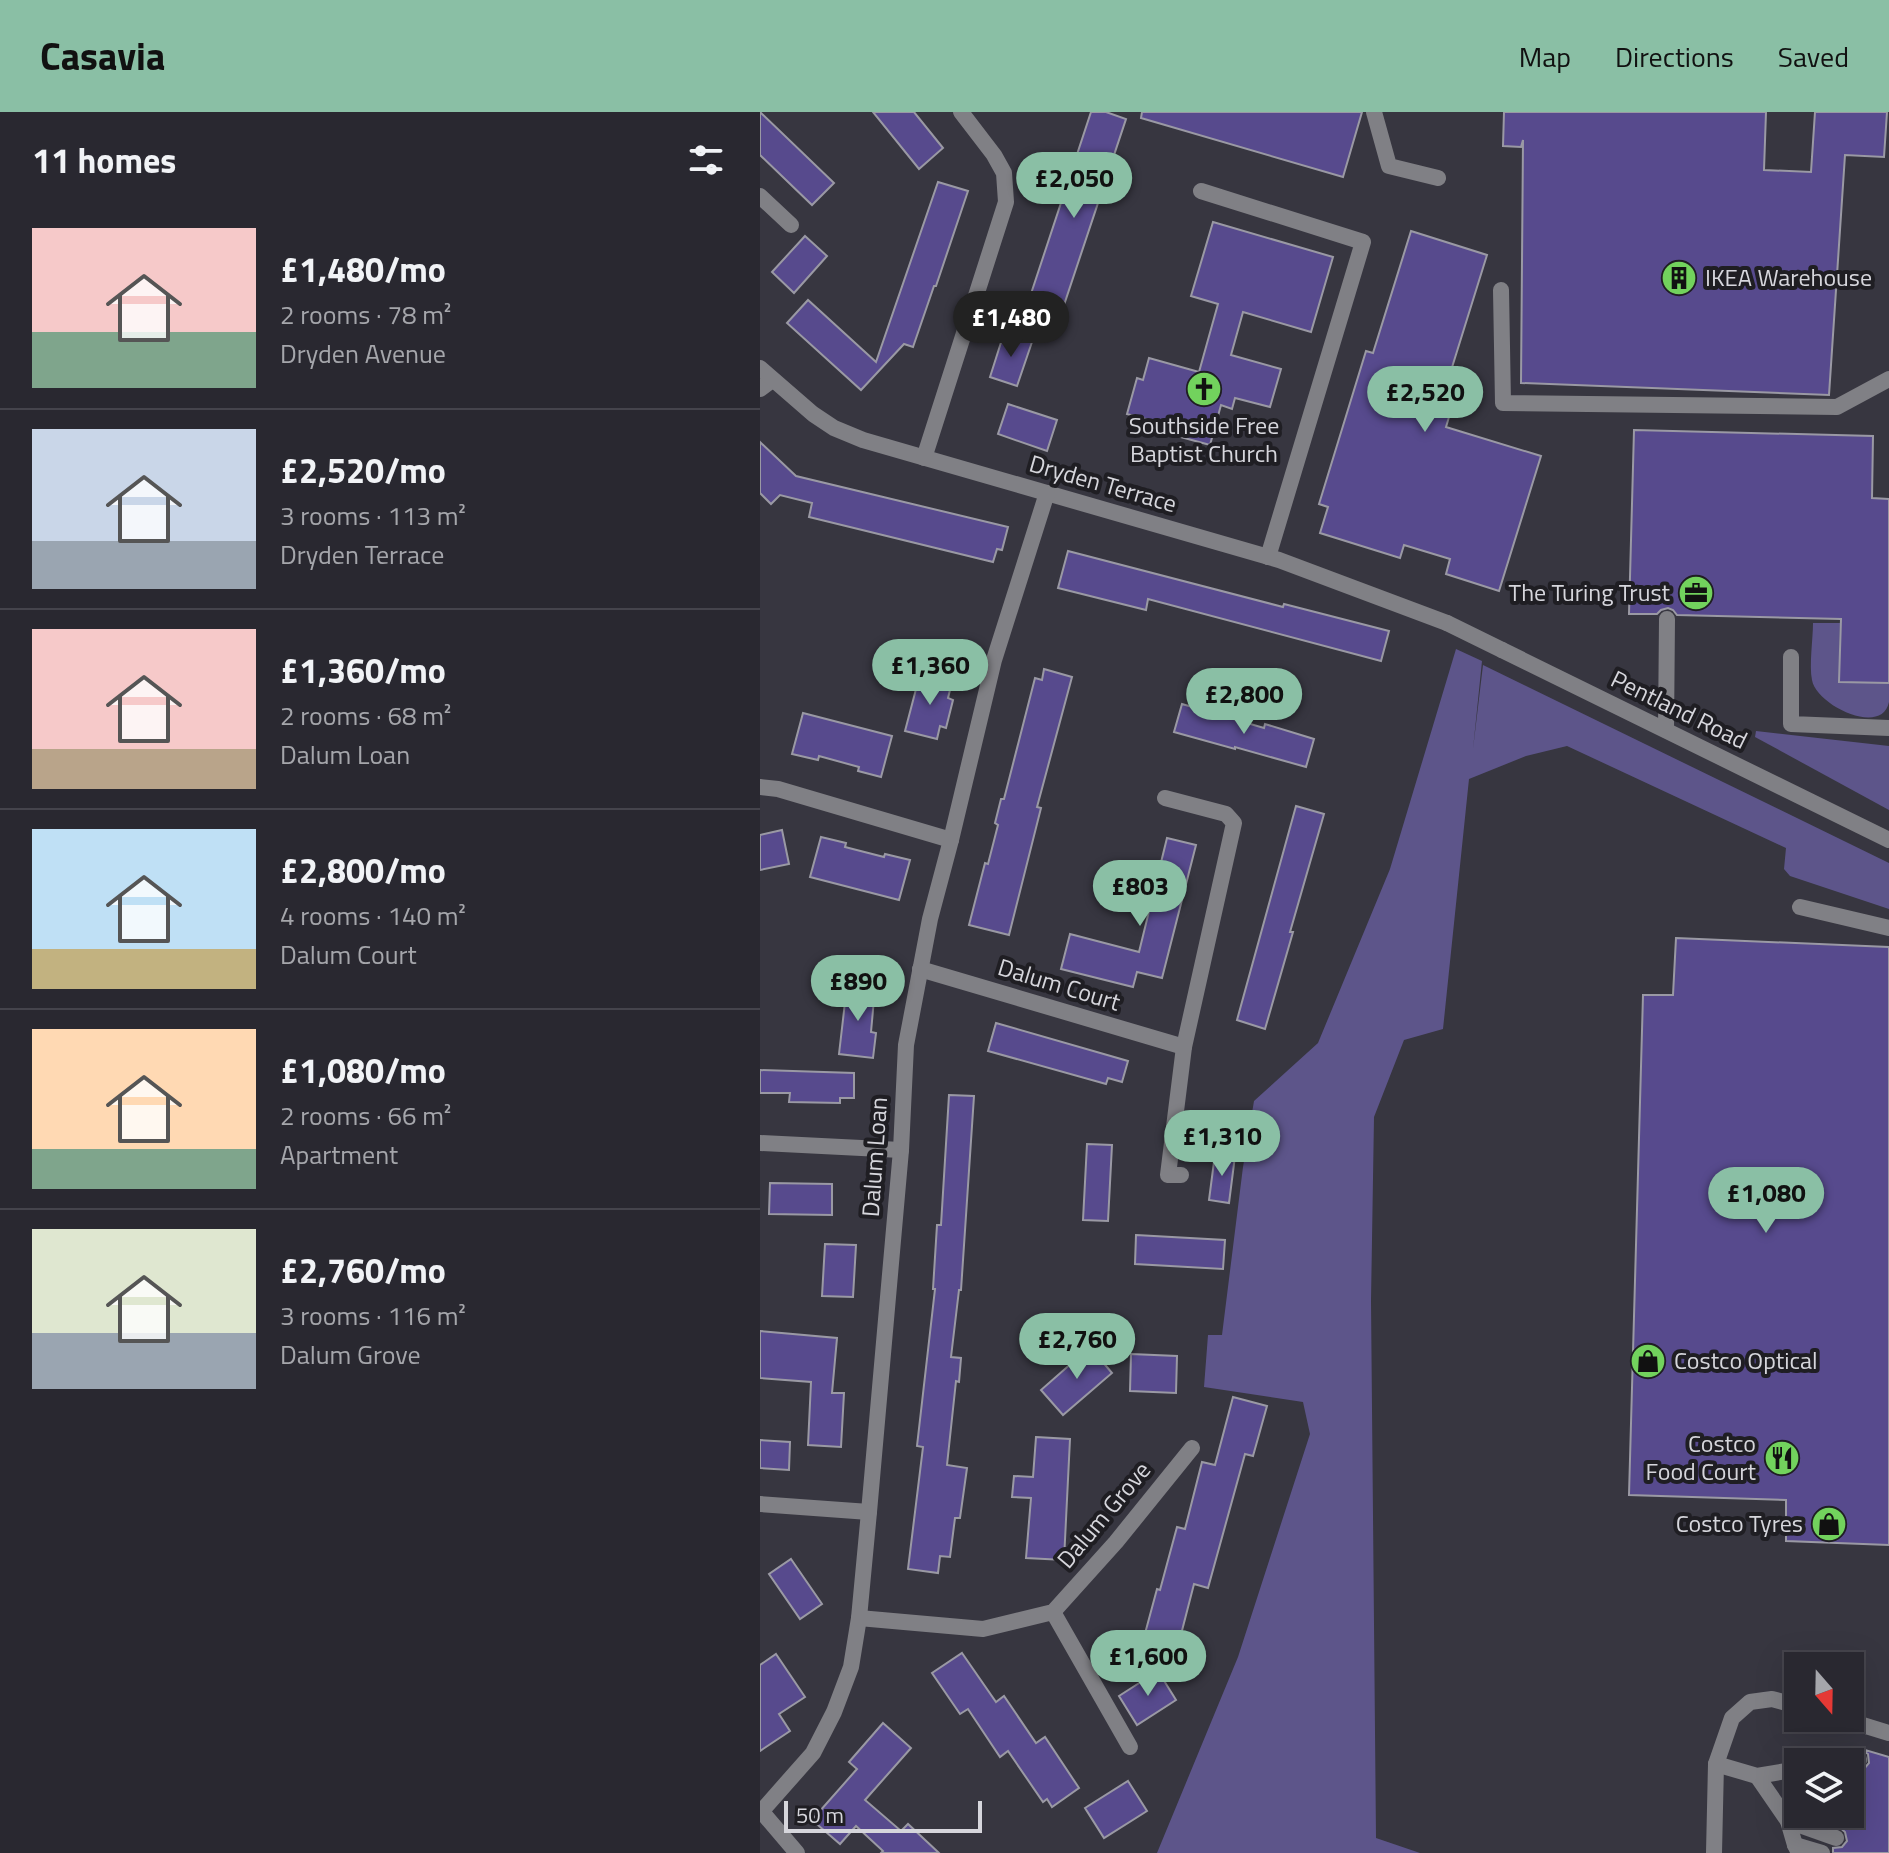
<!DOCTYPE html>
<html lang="en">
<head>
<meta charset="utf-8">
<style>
	body { margin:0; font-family:"Titillium Web",sans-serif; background:#313038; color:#f1f3f6; height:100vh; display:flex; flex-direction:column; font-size:30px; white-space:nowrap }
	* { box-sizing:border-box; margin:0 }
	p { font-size:26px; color:#a5a6ab }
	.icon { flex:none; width:44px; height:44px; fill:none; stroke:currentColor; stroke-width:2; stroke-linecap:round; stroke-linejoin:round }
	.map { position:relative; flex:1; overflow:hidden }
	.details { display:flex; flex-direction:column; background:#292830; width:760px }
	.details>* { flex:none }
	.needle { width:52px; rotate:160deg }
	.controls { position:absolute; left:1024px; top:1540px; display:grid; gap:16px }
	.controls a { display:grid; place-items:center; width:80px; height:80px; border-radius:0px; background:#292830; box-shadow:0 8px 32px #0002,0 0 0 2px #45444c; font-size:40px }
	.scale { position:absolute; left:24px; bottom:20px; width:198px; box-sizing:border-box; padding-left:8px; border:4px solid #d6d6dc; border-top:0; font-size:22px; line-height:28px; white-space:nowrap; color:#d6d6dc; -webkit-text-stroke:6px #1f1e23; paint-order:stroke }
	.price { position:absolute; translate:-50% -68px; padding:0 18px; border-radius:28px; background:#8abfa5; color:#111; font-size:26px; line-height:52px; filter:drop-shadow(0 2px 4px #0008) }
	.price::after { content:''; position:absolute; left:50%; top:48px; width:24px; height:18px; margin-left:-12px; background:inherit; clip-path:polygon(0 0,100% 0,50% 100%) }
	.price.active { background:#222; color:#fff }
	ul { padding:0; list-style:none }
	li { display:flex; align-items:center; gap:24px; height:200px; padding:0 32px }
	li+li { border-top:2px solid #45444c }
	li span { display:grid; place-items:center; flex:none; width:224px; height:160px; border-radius:0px; color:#555 }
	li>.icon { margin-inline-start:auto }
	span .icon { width:96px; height:96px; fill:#fffc; stroke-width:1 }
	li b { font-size:34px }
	h2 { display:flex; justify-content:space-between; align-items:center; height:96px; padding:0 32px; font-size:34px }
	header { display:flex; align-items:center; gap:48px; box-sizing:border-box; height:112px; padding:0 40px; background:#8abfa5; color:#111 }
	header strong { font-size:38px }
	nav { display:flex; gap:44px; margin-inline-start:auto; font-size:28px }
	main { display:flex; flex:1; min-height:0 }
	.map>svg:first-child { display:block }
	.green { fill:#5d558a }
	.building { fill:#574a8d; stroke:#9a99a4; stroke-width:2 }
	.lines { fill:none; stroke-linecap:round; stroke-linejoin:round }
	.service { stroke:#808085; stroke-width:16 }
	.minor { stroke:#808085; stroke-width:16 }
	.labels { text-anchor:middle; stroke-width:8; stroke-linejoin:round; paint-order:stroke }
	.poi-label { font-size:24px; fill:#d6d6dc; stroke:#1f1e23; text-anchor:end }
	.street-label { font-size:24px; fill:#d6d6dc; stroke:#1f1e23 }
</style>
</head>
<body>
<header>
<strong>Casavia</strong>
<nav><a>Map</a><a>Directions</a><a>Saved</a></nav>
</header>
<main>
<section class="details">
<h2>11 homes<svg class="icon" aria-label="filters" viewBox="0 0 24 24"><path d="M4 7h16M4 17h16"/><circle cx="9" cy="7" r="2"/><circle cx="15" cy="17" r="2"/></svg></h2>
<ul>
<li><span style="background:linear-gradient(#f6c9c9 65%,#7fa58c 0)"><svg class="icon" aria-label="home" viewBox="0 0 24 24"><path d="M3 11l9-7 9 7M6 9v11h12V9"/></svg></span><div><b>£1,480/mo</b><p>2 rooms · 78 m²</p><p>Dryden Avenue</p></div></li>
<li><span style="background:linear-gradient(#c9d6e8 70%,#9aa5b1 0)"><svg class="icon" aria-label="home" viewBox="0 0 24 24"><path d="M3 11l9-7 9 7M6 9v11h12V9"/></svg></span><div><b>£2,520/mo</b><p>3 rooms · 113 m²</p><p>Dryden Terrace</p></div></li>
<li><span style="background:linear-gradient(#f6c9c9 75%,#b9a48a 0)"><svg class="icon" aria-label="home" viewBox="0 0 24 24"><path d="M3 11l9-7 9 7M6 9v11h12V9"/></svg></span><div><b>£1,360/mo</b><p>2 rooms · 68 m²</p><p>Dalum Loan</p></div></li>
<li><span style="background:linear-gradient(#bfe0f5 75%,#c2b280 0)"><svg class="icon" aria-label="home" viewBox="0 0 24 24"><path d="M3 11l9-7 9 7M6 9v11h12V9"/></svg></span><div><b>£2,800/mo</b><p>4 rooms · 140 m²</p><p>Dalum Court</p></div></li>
<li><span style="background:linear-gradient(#ffd9b3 75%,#7fa58c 0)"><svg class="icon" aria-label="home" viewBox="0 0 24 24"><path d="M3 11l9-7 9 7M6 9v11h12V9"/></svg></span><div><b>£1,080/mo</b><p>2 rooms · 66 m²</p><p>Apartment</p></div></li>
<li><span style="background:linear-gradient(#dfe7d0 65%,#9aa5b1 0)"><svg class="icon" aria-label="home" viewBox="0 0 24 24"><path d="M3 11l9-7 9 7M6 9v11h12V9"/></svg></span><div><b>£2,760/mo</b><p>3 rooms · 116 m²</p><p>Dalum Grove</p></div></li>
</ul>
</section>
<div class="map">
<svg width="1129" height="1741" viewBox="0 0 1129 1741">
	<rect width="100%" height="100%" fill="#373640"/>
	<g class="green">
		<path d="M1053 511H1080L1079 570 1129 571C1129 577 1129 584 1129 590 1122 625 1056 593 1052 568 1049 553 1053 527 1053 511Z"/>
		<path d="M696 537 722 549 713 637 723 553 1129 751V797L1030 764 1024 757 1026 736 807 634 766 644 709 667 683 917 644 928 614 1005 611 1189 616 1726 660 1741H397L478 1545 550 1322 543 1290 444 1275 448 1223H462L483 1055 494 989 558 931 630 757Z"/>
		<path d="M996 619 1129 634V698L995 625Z"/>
	</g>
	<g class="building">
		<path d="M0 0 74 71 52 93 0 43Z"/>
		<path d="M113 0H154L183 36 159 57Z"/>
		<path d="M331 0H346L366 7 295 220 262 209Z"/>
		<path d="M382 0H602L583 65 381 6Z"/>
		<path d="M744 0H1006L1004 58 1051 60 1055 0H1127L1124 45 1085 43 1069 283 761 271 763 28 761 35 743 34Z"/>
		<path d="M178 70 208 79 176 174H174L153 235 144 232 101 278 27 211 48 188 116 250Z"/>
		<path d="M453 110 573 145 551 220 483 200 471 243 521 257 510 295 475 286 472 297 461 293 450 333 417 324 419 316 367 302 377 266 383 268 389 246 439 260 458 192 431 184Z"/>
		<path d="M651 119 727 143 689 265 700 268 686 315 781 344 739 479 686 462 690 447 644 433 640 446 560 421 568 395 559 392 606 239 613 241Z"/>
		<path d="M45 124 67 144 34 181 12 160Z"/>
		<path d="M244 221 272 230 257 274 230 265Z"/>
		<path d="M248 292 297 308 287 339 238 322Z"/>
		<path d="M874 318 1113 324 1112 386 1129 387V571L1079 570 1081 507 917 503 913 498 908 496 901 498 897 502H869Z"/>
		<path d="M0 330 36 364 248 415 242 438 237 437 233 450 49 405 52 391 20 383 11 392 0 381Z"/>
		<path d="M308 439 523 495 524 492 629 519 621 549 388 487 386 498 298 476Z"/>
		<path d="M284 557 312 565 277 695 281 696 249 823 209 813 225 751 228 752 238 713 235 711 241 687H244L275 566 282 568Z"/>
		<path d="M160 562 192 570 188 586 193 588 186 616 180 614 177 627 145 619Z"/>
		<path d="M422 592 504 616 505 612 554 627 546 655 475 635V637L414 620Z"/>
		<path d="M43 601 132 624 121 665 98 659 99 655 59 644 58 648 32 642Z"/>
		<path d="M536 694 564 702 530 820H533L505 917 477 908Z"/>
		<path d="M22 718 29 752 0 758V723Z"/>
		<path d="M61 725 86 731 85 735 124 745 125 742 150 748 139 788 50 765Z"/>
		<path d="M407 726 436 733 402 866 377 860 373 875 301 857 310 822 379 840Z"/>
		<path d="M916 826 1129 835V1433L1026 1429V1388L869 1383 883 883H913Z"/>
		<path d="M87 873 115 876 111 920 116 921 113 946 79 942Z"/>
		<path d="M236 911 368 949 362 970 348 966 346 972 228 939Z"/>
		<path d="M0 958 94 961V986H80V991L29 990 30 981H0Z"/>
		<path d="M189 983 214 984 201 1178H199L191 1245 201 1246 199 1270 196 1269 187 1353 207 1356 200 1406H195L190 1445 180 1444 178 1461 148 1457 163 1335 157 1334 175 1177H173L177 1113H181Z"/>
		<path d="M327 1032 352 1033 348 1109 323 1108Z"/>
		<path d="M455 1042 475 1044 469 1091 449 1088Z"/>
		<path d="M10 1071 72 1072V1103L9 1102Z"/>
		<path d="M376 1123 465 1128 463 1157 375 1152Z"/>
		<path d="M65 1132 96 1133 93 1185 62 1184Z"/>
		<path d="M0 1219 77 1226 72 1281H84L81 1335 48 1333 51 1270 0 1266Z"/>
		<path d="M330 1235 352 1261 303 1303 281 1278Z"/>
		<path d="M371 1242 417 1244 416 1281 370 1279Z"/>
		<path d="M473 1285 507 1294 493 1344 485 1342 448 1476 434 1472 417 1538 383 1529 397 1477 400 1478 417 1415 425 1417 442 1350 455 1353Z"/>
		<path d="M276 1325 310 1327 304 1448 266 1446 271 1386 252 1385 254 1364 273 1365Z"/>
		<path d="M0 1328 30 1330 29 1358 0 1356Z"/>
		<path d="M31 1447 62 1492 40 1507 9 1462Z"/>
		<path d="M202 1541 236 1590 244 1584 276 1631 285 1625 319 1676 292 1695 287 1687 283 1690 248 1639 240 1645 208 1597 200 1602 172 1561Z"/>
		<path d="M16 1542 45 1585 19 1602 30 1619 0 1639V1553Z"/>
		<path d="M398 1559 416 1588 377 1613 359 1584Z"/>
		<path d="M123 1611 151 1636 105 1688 141 1719 148 1712 179 1741H121L123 1739 96 1714 80 1732 52 1708 97 1657 89 1650Z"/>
		<path d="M1102 1638V1637L1129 1645V1741H1073V1736L1082 1735 1087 1729 1085 1720 1079 1715 1083 1702H1090L1091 1674 1098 1673 1102 1670 1105 1665 1103 1658 1109 1651 1108 1642Z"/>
		<path d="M368 1669 387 1699 344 1726 325 1696Z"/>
	</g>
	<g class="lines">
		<g class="service">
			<path d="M614 0 629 54 678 66"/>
			<path d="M441 79 603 130 508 445"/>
			<path d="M741 178 743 291 1077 295 1129 267"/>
			<path d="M0 277 12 268"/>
			<path d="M687 511 742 538"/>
			<path d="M1031 545V612L1129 616"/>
			<path d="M906 618 907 507"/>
			<path d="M1040 795 1129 816"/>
			<path d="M1080 1606 1129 1621"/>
			<path d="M1085 1650 1099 1648"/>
			<path d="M956 1652 997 1664 1038 1657"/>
			<path d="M1090 1662 1094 1663"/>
			<path d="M997 1664 1028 1709 1035 1733 1039 1741"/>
			<path d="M1028 1709 1076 1726"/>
			<path d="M1035 1733 1062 1741"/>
			<path d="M954 1741 956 1652 972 1606 990 1590 1012 1587 1038 1594"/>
		</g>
		<g class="minor">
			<path d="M0 84 31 113"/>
			<path d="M0 256 53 302 74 316 103 328 519 448 687 511"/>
			<path d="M164 346 246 90 244 61 234 43 201 0"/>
			<path d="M742 538 1129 728"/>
			<path d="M0 675 18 677 191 728"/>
			<path d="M405 686 466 702 474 711 424 935 408 1063H421"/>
			<path d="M160 857 424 935"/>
			<path d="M0 1031 141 1038"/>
			<path d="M0 1392 109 1400"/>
			<path d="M293 1500 370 1635"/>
			<path d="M99 1506 223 1517 293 1500 356 1430 432 1336"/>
			<path d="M2 1700 37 1741"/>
			<path d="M0 1701 53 1641 74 1600 91 1555 99 1506 109 1400 141 1038 146 933 170 807 191 728 234 548 287 381"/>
		</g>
	</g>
	<defs>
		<symbol id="building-disc" viewBox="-11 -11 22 22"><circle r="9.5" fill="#72d25d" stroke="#1f1e23"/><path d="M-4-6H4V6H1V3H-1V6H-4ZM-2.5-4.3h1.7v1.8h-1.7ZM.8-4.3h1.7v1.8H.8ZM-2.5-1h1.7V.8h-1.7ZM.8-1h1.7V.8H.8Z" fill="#111"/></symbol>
		<symbol id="church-disc" viewBox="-11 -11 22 22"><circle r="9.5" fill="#72d25d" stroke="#1f1e23"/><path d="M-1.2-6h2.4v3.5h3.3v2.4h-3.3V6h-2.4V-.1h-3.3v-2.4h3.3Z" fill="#111"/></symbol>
		<symbol id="office-disc" viewBox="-11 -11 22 22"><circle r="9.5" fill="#72d25d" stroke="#1f1e23"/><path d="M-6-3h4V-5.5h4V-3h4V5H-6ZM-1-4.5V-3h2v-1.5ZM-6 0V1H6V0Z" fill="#111"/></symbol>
		<symbol id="shop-disc" viewBox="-11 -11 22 22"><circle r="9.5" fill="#72d25d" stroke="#1f1e23"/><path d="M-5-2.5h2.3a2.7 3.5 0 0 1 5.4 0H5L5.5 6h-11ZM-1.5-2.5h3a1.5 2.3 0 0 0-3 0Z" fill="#111"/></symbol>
		<symbol id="restaurant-disc" viewBox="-11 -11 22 22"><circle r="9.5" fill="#72d25d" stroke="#1f1e23"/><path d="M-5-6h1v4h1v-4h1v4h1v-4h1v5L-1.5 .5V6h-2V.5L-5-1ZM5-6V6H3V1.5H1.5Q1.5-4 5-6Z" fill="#111"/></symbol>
	</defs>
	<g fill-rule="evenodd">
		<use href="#building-disc" x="899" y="146" width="40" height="40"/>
		<use href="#church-disc" x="424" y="257" width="40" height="40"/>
		<use href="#office-disc" x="916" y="461" width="40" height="40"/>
		<use href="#shop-disc" x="868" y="1229" width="40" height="40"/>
		<use href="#restaurant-disc" x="1002" y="1326" width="40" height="40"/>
		<use href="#shop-disc" x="1049" y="1392" width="40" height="40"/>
	</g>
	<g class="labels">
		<g class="poi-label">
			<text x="945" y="174" text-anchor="start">IKEA Warehouse</text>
			<text x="444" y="322" text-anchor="middle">Southside Free<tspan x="444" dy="28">Baptist Church</tspan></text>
			<text x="910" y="489">The Turing Trust</text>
			<text x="914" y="1257" text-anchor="start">Costco Optical</text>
			<text x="996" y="1340">Costco<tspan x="996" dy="28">Food Court</tspan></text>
			<text x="1043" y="1420">Costco Tyres</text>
		</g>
		<g class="street-label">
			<text transform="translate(343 372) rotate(16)" y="8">Dryden Terrace</text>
			<text transform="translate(919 598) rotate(26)" y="8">Pentland Road</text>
			<text transform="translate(299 873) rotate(17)" y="8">Dalum Court</text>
			<text transform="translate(115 1045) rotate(-86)" y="8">Dalum Loan</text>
			<text transform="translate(344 1403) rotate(-50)" y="8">Dalum Grove</text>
		</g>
	</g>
</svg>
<div class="controls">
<a><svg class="needle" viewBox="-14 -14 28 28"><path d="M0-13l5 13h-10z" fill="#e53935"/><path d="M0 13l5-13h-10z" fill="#a5a6ab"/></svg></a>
<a><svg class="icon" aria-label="layers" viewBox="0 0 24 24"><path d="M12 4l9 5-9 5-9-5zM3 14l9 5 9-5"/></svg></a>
</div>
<div class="scale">50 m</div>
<b class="price" style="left:314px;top:108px">£2,050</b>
<b class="price active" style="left:251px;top:247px">£1,480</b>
<b class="price" style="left:665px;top:322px">£2,520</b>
<b class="price" style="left:170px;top:595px">£1,360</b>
<b class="price" style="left:484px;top:624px">£2,800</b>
<b class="price" style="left:380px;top:816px">£803</b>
<b class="price" style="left:98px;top:911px">£890</b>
<b class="price" style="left:462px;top:1066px">£1,310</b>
<b class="price" style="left:1006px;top:1123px">£1,080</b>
<b class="price" style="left:317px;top:1269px">£2,760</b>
<b class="price" style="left:388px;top:1586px">£1,600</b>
</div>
</main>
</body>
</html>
